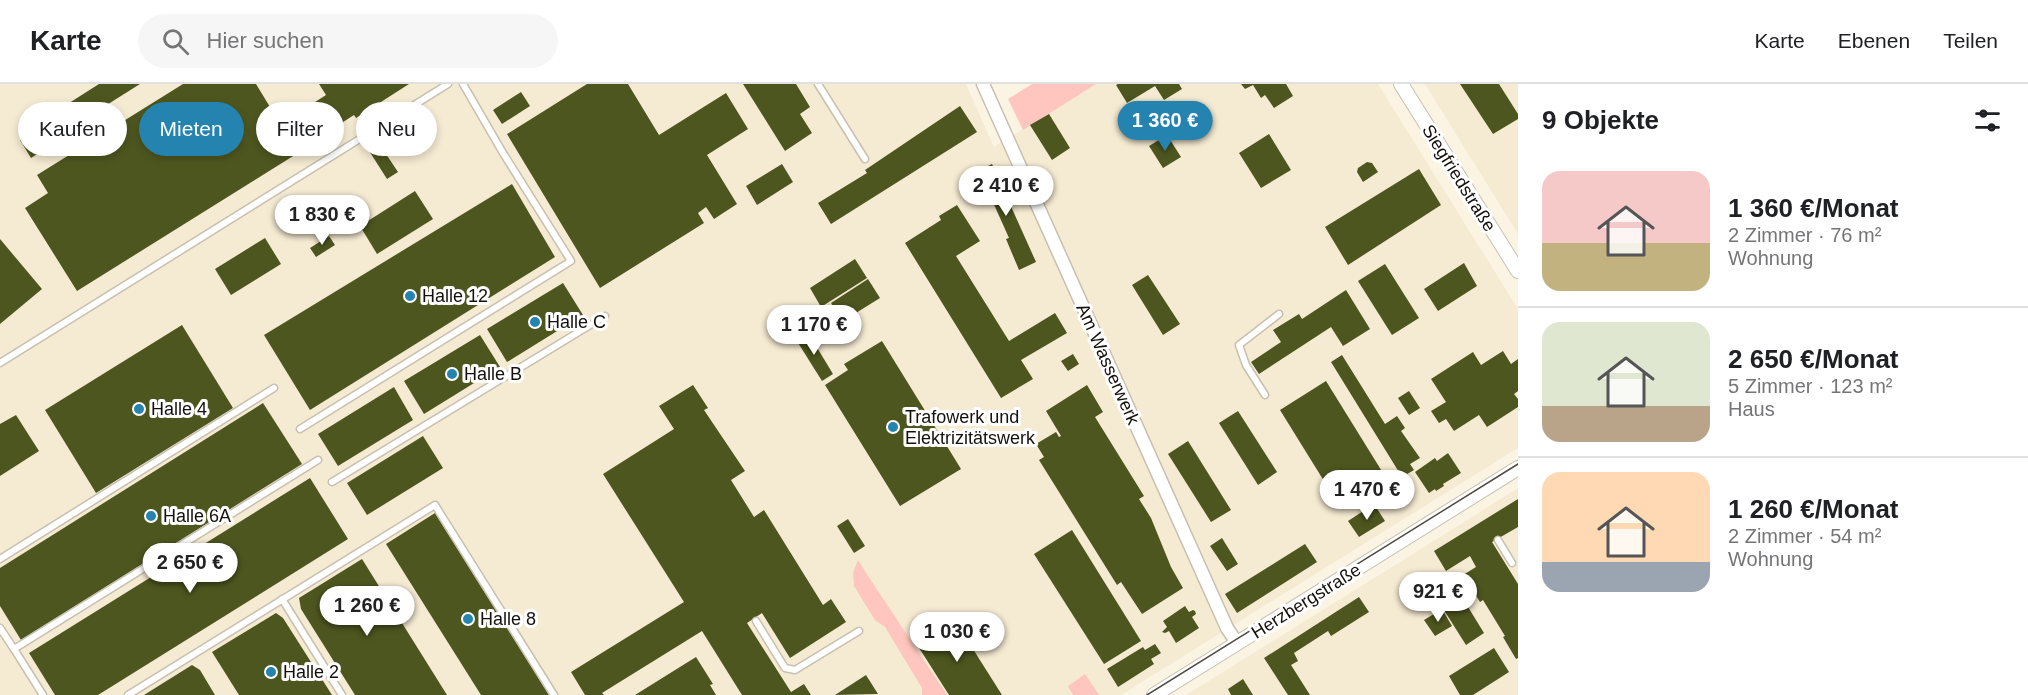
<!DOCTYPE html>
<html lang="de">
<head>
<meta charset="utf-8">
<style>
	body { margin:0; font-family:Helvetica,sans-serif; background:#f6f6f6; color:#202124; height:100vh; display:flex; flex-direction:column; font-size:22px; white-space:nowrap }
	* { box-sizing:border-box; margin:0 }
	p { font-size:20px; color:#757577 }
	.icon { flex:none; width:33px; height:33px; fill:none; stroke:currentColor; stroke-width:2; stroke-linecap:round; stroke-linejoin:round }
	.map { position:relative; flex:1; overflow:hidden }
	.drawer { display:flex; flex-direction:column; background:#fff; width:510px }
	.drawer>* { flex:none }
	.banner { position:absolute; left:18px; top:18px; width:570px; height:54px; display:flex; gap:12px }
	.price { position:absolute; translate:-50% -51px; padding:0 14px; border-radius:21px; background:#fff; color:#222; font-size:20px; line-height:39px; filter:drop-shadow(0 2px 3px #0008) }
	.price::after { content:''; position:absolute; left:50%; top:36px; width:18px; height:14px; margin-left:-9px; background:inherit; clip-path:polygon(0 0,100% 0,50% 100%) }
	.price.current { background:#2583af; color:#fff }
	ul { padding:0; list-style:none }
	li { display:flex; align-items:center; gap:18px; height:150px; padding:0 24px }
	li+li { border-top:2px solid #e0e0e0 }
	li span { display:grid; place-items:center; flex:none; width:168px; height:120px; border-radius:18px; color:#555 }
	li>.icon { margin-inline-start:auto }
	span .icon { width:72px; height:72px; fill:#fffc; stroke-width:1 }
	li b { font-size:26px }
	h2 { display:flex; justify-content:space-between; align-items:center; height:72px; padding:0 24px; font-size:26px }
	.chip { padding:0 21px; border-radius:27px; background:#fff; box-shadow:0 3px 9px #0003; font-size:21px; line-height:54px }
	.chip.current { background:#2583af; color:#fff }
	header { display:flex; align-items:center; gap:36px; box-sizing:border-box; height:84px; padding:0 30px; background:#fff; border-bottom:2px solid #e0e0e0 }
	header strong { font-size:28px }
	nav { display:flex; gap:33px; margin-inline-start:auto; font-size:21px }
	.search { width:420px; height:54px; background:#f6f6f6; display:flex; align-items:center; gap:15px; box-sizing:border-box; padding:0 21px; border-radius:33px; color:#757577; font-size:22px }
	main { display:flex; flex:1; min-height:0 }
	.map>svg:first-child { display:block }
	.built { fill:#f5ead2 }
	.green { fill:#fec6be }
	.building { fill:#4e561f }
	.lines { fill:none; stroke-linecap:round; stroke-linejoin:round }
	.service-casing { stroke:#c7c0b0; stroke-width:9 }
	.minor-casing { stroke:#c7c0b0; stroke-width:15 }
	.tertiary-casing { stroke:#c7c0b0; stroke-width:16 }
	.service { stroke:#fff; stroke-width:6 }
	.minor { stroke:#fff; stroke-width:12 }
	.tertiary { stroke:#fff; stroke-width:14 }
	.tram { stroke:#514c44; stroke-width:1.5 }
	.poi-dot { fill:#2583af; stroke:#fff; stroke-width:2 }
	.labels { text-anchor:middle; stroke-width:6; stroke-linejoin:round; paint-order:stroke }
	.street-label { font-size:18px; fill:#14110c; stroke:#fff }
	.poi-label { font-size:18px; fill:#14110c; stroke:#fff; text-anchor:start }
</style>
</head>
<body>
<header>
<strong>Karte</strong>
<div class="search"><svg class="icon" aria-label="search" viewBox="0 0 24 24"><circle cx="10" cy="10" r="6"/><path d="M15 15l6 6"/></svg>Hier suchen</div>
<nav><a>Karte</a><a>Ebenen</a><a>Teilen</a></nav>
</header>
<main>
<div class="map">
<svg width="1518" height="611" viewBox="0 0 1518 611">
	<rect width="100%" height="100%" fill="#fcf4e3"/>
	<g class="built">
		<path d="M0 0H966L994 63 1096 0H1378L1518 225V364L1121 611H0Z"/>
		<path d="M1425 0H1518V150Z"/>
		<path d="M1518 404V611H1186L1429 460Z"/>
	</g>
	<g class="green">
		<path d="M1032 0H1096L1023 46 1008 15Z"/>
		<path d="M858 476 870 495 947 611H922V604L885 543 875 536 854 502 853 489Z"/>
		<path d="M1085 590 1099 611H1073L1068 602Z"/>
	</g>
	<g class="building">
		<path d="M99 0H140L78 39 66 21Z"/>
		<path d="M183 0H256L298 69 77 207 25 124 48 109 37 91Z"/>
		<path d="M319 0H409L356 34 354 31 315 56 298 29 326 11Z"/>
		<path d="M587 0H628L659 51 726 9 748 45 707 71 737 120 714 135 706 123 698 129 704 139 600 204 507 50Z"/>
		<path d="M743 0H796L810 23 800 30 812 49 785 67Z"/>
		<path d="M1118 0H1179L1182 5 1164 16 1155 2 1127 19 1116 1Z"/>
		<path d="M1241 0H1286L1293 12 1274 24 1265 11 1261 14 1253 1 1245 5Z"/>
		<path d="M1460 0H1499L1518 30V35L1493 50Z"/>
		<path d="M521 8 530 22 502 40 493 26Z"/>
		<path d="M960 22 977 48 831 140 818 119 867 89 865 86Z"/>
		<path d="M1049 30 1070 64 1052 76 1030 41Z"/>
		<path d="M55 34 67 51 31 74 20 56Z"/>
		<path d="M1269 50 1291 86 1261 104 1239 69Z"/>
		<path d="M1167 51 1181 73 1163 84 1149 62Z"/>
		<path d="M376 55 398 88 387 95 366 62Z"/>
		<path d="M1367 78 1372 79 1378 88 1363 98 1357 88 1358 84Z"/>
		<path d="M782 80 793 98 757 121 746 102Z"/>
		<path d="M992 80 1036 178 1019 186 1006 155 1009 154 992 116 989 118 976 88Z"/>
		<path d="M1419 85 1441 121 1348 181 1325 143Z"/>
		<path d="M512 100 555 173 310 326 264 251Z"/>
		<path d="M415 107 433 135 377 170 360 142Z"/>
		<path d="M957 121 980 157 956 172 1009 257 1055 229 1067 249 1021 276 1033 295 1001 314 905 159 941 136 939 132Z"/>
		<path d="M329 152 335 161 316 173 310 164Z"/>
		<path d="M265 154 281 180 231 211 215 185Z"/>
		<path d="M0 155 42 205 0 240Z"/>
		<path d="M855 175 867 194 821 223 810 204Z"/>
		<path d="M1464 179 1477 202 1438 227 1424 205Z"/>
		<path d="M1385 180 1419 234 1392 251 1358 197Z"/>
		<path d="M1148 191 1180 240 1163 251 1132 201Z"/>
		<path d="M868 195 880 214 843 237 831 219Z"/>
		<path d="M563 199 583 231 507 278 487 245Z"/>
		<path d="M1346 206 1370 245 1343 262 1331 243 1259 290 1251 278 1281 258 1273 246 1299 230 1302 235Z"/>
		<path d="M831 222 841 238 822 250 812 234Z"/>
		<path d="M182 241 233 324 96 409 45 326Z"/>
		<path d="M807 247 833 290 822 297 795 254Z"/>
		<path d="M480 251 500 283 424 330 404 297Z"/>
		<path d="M882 257 961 385 900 422 825 301 848 286 844 280Z"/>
		<path d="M1503 267 1511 280 1518 275V307L1514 310 1518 315V323L1487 343 1479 331 1454 347 1446 335 1439 339 1431 327 1446 318 1431 295 1473 268 1481 281Z"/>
		<path d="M1073 270 1079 280 1068 287 1061 277Z"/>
		<path d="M1342 271 1385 340 1397 332 1405 344 1401 347 1420 374 1410 380 1414 386 1402 393 1331 278Z"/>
		<path d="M1326 297 1383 389 1337 418 1280 326Z"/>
		<path d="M693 301 708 324 704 326 745 387 731 396 754 433 764 426 823 521 831 515 846 538 790 574 762 529 747 539 791 608 804 600 811 611H742L702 547 602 609 604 611H585L571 588 684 518 603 390 674 345 659 322Z"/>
		<path d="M1087 301 1103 328 1095 333 1144 412 1139 415 1151 434 1171 483 1183 504 1142 530 1121 498 1117 501 1039 376 1044 373 1036 360 1056 348 1059 353 1061 352 1046 327Z"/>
		<path d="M394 303 413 336 338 382 318 350Z"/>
		<path d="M1409 307 1420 324 1409 331 1398 314Z"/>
		<path d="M263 319 302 380 21 556 0 522V484Z"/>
		<path d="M1238 327 1277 388 1258 401 1219 339Z"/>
		<path d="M16 331 39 367 0 392V340Z"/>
		<path d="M423 352 443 384 367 431 347 399Z"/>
		<path d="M1188 357 1231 426 1211 438 1168 370Z"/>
		<path d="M1448 369 1461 389 1443 400 1444 402 1436 407 1435 405 1429 409 1415 388 1435 374 1437 377Z"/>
		<path d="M310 394 348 455 98 611H55L29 569Z"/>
		<path d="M1518 415V443L1492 458 1518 500V574L1516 575 1503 553 1505 552 1483 516 1480 518 1463 491 1476 483 1470 472 1446 487 1434 467Z"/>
		<path d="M1374 420 1385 437 1359 453 1348 437Z"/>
		<path d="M435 429 549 611H481L386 460Z"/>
		<path d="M848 435 865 462 854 469 837 442Z"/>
		<path d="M1072 446 1141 557 1104 580 1034 470Z"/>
		<path d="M1222 454 1238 480 1227 487 1210 462Z"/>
		<path d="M1305 460 1317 478 1237 529 1225 510Z"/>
		<path d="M362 475 447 611H355L301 525 299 514Z"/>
		<path d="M1449 492 1484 549 1466 561 1430 504Z"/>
		<path d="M1359 513 1369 528 1331 552 1328 547 1294 569 1298 577 1291 581 1310 611H1288L1264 574Z"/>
		<path d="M1185 522 1189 528 1193 526 1195 527 1196 530 1192 533 1199 544 1176 559 1169 547 1165 549 1162 548 1167 543 1163 537Z"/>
		<path d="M1442 525 1452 542 1435 552 1424 536Z"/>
		<path d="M276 529 283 534 332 611H239L212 568Z"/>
		<path d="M954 535 1002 611H949L916 559Z"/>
		<path d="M1155 560 1161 569 1151 575 1154 580 1118 603 1107 585 1143 563 1145 566Z"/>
		<path d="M1494 564 1509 588 1473 611H1460L1449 592Z"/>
		<path d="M696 573 713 600 710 601 716 611H635Z"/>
		<path d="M192 581 200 586 215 611H144Z"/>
		<path d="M866 591 878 610 835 611Z"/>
		<path d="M1243 595 1253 611H1231L1228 605Z"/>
	</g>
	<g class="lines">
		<defs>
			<g id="service">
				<path d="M818 0 865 75"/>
				<path d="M0 279 448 0"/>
				<path d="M1265 311 1246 281 1239 261 1279 230"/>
				<path d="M300 345 571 177 503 69 463 0"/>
				<path d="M332 398 605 232"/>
				<path d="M1498 456 1512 479"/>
				<path d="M0 475 274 304"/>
				<path d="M282 515 342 611"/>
				<path d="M756 537 785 584 795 586 859 547"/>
				<path d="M0 544 14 565"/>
				<path d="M43 611 14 565 318 376"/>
				<path d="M128 611 435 421 554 611"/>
			</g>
			<path id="minor" d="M983 0 1227 544 1237 559"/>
			<g id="tertiary">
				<path d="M1401 0 1518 187"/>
				<path d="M1154 611 1518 384"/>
			</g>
		</defs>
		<use href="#service" class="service-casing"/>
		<use href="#minor" class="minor-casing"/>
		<use href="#tertiary" class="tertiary-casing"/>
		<use href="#service" class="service"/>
		<use href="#minor" class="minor"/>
		<use href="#tertiary" class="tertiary"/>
		<path class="tram" d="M1147 611 1518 380"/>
	</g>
	<g class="poi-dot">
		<circle cx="410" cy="212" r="6"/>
		<circle cx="535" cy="238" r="6"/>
		<circle cx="452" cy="290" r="6"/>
		<circle cx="139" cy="325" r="6"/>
		<circle cx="893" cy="343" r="6"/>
		<circle cx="151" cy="432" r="6"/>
		<circle cx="468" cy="535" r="6"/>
		<circle cx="271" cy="588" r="6"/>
	</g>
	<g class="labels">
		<g class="street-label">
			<text transform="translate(1459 94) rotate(58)" y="6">Siegfriedstraße</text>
			<text transform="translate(1108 280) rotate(66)" y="6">Am Wasserwerk</text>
			<text transform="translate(1306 517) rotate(-32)" y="6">Herzbergstraße</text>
		</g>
		<g class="poi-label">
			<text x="422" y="218">Halle 12</text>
			<text x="547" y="244">Halle C</text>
			<text x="464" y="296">Halle B</text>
			<text x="151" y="331">Halle 4</text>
			<text x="905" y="339">Trafowerk und<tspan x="905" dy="21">Elektrizitätswerk</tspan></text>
			<text x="163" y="438">Halle 6A</text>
			<text x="480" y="541">Halle 8</text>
			<text x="283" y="594">Halle 2</text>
		</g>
	</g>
</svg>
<b class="price current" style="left:1165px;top:68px">1 360 €</b>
<b class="price" style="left:1006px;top:133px">2 410 €</b>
<b class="price" style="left:322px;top:162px">1 830 €</b>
<b class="price" style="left:814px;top:272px">1 170 €</b>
<b class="price" style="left:1367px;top:437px">1 470 €</b>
<b class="price" style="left:190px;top:510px">2 650 €</b>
<b class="price" style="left:1438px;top:539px">921 €</b>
<b class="price" style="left:367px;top:553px">1 260 €</b>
<b class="price" style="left:957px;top:579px">1 030 €</b>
<div class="banner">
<a class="chip">Kaufen</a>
<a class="chip current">Mieten</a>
<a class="chip">Filter</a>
<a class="chip">Neu</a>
</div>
</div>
<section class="drawer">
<h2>9 Objekte<svg class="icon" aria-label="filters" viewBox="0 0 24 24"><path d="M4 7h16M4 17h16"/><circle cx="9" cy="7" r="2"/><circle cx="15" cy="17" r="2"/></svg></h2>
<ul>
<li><span style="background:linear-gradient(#f6c9c9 60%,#c2b280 0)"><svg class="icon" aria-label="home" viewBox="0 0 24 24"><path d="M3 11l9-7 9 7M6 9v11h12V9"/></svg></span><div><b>1 360 €/Monat</b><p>2 Zimmer · 76 m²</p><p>Wohnung</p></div></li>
<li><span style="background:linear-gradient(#dfe7d0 70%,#b9a48a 0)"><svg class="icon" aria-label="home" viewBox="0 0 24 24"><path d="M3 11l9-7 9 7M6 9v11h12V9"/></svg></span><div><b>2 650 €/Monat</b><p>5 Zimmer · 123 m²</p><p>Haus</p></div></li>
<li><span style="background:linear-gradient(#ffd9b3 75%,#9aa5b1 0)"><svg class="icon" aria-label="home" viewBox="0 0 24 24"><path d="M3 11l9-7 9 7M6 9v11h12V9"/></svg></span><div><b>1 260 €/Monat</b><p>2 Zimmer · 54 m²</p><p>Wohnung</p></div></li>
</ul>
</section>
</main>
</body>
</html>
